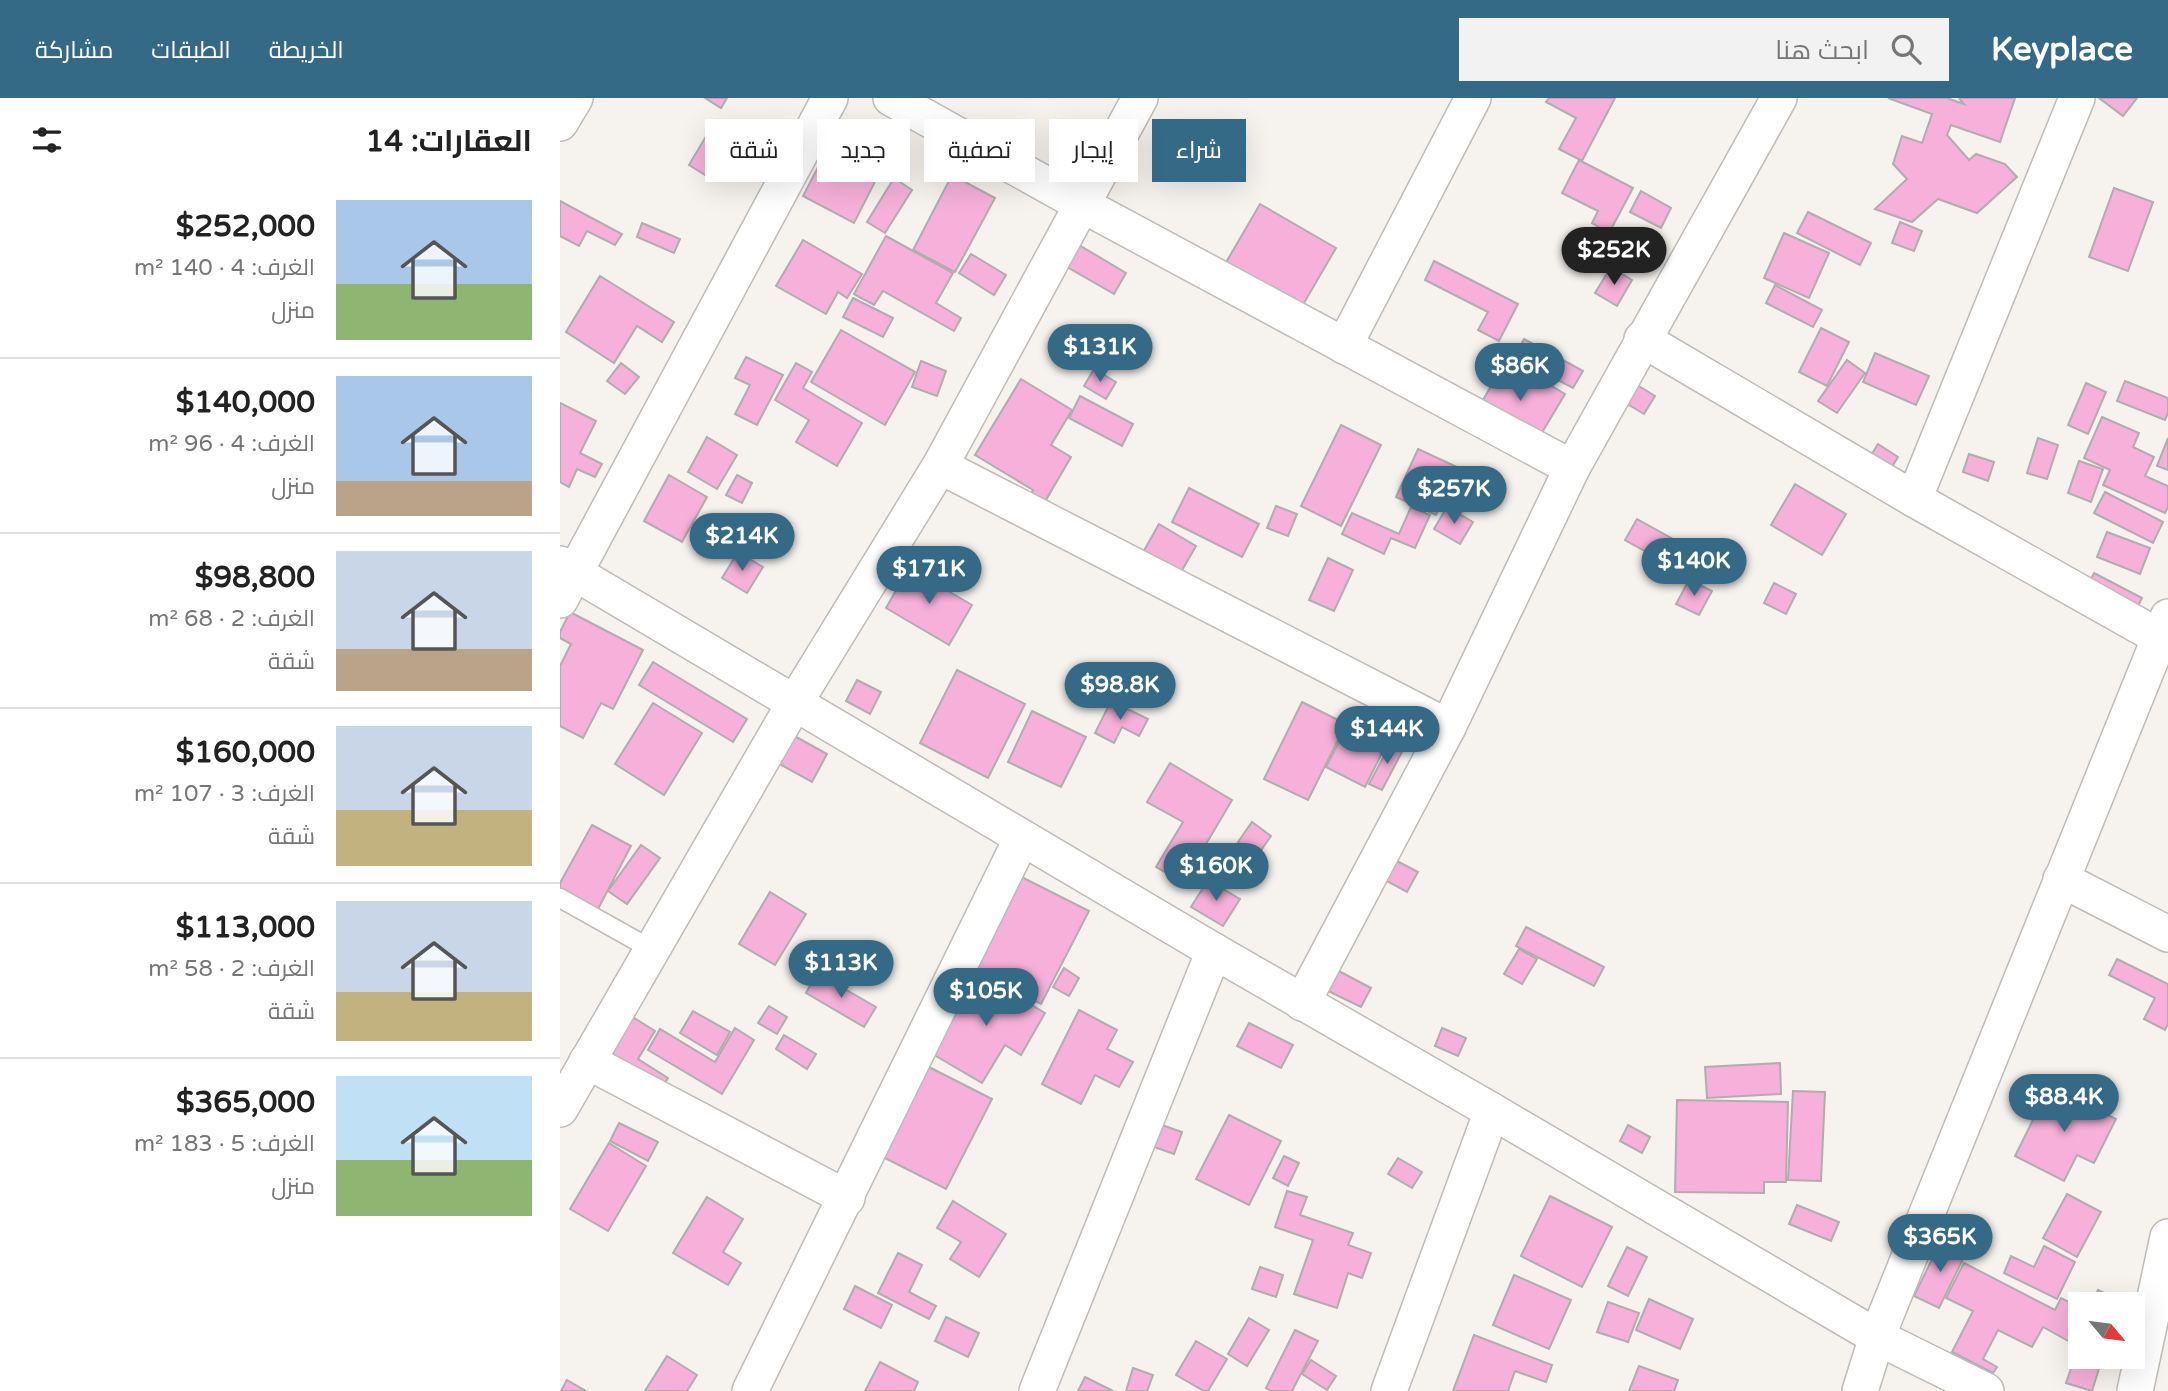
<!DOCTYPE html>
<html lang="ar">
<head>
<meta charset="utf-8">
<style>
	body { margin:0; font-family:"Varela Round",Cairo,sans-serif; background:#f2f2f2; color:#222; direction:rtl; height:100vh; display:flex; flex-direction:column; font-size:26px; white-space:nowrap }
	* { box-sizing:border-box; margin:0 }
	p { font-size:23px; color:#767676 }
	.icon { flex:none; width:38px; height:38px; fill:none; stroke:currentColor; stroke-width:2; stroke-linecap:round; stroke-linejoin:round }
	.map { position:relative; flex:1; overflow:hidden; direction:ltr }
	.details { display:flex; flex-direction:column; background:#fff; width:560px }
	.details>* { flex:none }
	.banner { position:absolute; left:21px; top:21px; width:665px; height:63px; direction:rtl; display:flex; gap:14px }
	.needle { width:46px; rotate:119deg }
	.controls { position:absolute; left:1508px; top:1194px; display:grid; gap:14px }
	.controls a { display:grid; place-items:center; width:77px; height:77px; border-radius:0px; background:#fff; box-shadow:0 7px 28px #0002; font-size:35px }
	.price { position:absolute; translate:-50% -60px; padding:0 16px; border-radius:24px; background:#356a86; color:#fff; font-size:23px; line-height:46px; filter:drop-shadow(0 2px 4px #0008) }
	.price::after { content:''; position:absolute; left:50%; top:42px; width:21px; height:16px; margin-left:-10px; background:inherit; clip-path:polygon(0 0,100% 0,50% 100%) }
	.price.selected { background:#222; color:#fff }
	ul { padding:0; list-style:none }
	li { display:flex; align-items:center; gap:21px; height:175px; padding:0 28px }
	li+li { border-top:2px solid #e0e0e0 }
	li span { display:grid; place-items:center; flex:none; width:196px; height:140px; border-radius:0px; color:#555 }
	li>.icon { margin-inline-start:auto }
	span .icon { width:84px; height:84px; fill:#fffc; stroke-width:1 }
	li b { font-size:30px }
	h2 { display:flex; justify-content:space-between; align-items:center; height:84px; padding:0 28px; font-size:30px }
	.pill { padding:0 24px; border-radius:0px; background:#fff; box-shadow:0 7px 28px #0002; font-size:24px; line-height:63px }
	.pill.selected { background:#356a86; color:#fff }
	header { display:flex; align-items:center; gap:42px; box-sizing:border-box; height:98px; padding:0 35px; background:#356a86; color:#fff }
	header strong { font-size:33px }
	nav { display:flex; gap:38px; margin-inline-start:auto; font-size:24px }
	.search { width:490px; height:63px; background:#f2f2f2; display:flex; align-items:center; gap:18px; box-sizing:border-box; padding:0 24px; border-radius:0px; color:#767676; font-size:26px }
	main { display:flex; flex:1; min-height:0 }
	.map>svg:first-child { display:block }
	.building { fill:#f6b0d9; stroke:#b1acae; stroke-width:2 }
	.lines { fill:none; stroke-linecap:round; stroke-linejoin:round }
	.service-casing { stroke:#bfbcb8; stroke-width:21 }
	.minor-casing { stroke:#bfbcb8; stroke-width:38 }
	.service { stroke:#fff; stroke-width:18 }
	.minor { stroke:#fff; stroke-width:35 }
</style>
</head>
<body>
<header>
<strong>Keyplace</strong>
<div class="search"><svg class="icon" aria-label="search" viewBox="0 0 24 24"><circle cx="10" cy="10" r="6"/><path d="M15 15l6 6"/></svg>ابحث هنا</div>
<nav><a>الخريطة</a><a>الطبقات</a><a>مشاركة</a></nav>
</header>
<main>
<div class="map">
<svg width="1608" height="1293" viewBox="0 0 1608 1293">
	<rect width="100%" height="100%" fill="#f6f2ee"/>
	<g class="building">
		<path d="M145 0H167L161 10Z"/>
		<path d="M989 0H1055L1022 63 999 51 1016 20 986 4Z"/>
		<path d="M1328 0H1387L1404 6 1399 0H1455L1440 44 1391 27 1387 37 1409 62 1416 56 1445 66 1457 79 1417 115 1378 101 1352 124 1315 111 1347 81 1333 66 1342 38 1362 45 1372 16Z"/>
		<path d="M1539 0H1577L1563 18Z"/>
		<path d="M145 40 166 52 150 80 129 67Z"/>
		<path d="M270 46 321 72 294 125 243 98Z"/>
		<path d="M1019 62 1073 90 1049 135 1032 125 1038 113 1002 95Z"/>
		<path d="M392 77 435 100 395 174 353 152Z"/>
		<path d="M334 80 352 92 325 135 307 124Z"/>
		<path d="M1554 90 1593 104 1568 173 1529 159Z"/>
		<path d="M1081 93 1111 110 1101 130 1070 114Z"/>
		<path d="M0 103 62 136 55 147 27 133 19 148 0 138Z"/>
		<path d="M700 106 776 150 737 217 661 173Z"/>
		<path d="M1248 114 1311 145 1300 167 1237 135Z"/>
		<path d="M1340 124 1362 133 1354 153 1332 145Z"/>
		<path d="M82 125 120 141 114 155 77 139Z"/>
		<path d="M1021 131 1039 140 1028 161 1010 151Z"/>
		<path d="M1224 135 1269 155 1249 200 1204 180Z"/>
		<path d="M326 138 393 175 376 205 401 220 394 233 323 193 314 207 294 196Z"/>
		<path d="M243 142 302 176 287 200 278 194 266 216 216 188Z"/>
		<path d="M514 144 566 175 554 196 502 166Z"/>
		<path d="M411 156 446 177 434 197 399 175Z"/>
		<path d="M874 163 958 206 939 243 918 232 928 214 865 182Z"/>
		<path d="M1051 169 1072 182 1057 208 1035 195Z"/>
		<path d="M40 178 114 224 102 244 77 228 54 265 6 234Z"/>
		<path d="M1215 187 1262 212 1253 229 1206 205Z"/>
		<path d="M293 200 333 220 323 239 283 219Z"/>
		<path d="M1261 230 1289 244 1267 288 1239 274Z"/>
		<path d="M281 232 355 274 325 327 251 284Z"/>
		<path d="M964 241 1023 273 1013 290 954 259Z"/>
		<path d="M1315 255 1369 278 1356 307 1303 284Z"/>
		<path d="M186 259 223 277 197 327 175 316 190 287 175 280Z"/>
		<path d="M947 261 1005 296 974 348 916 314Z"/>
		<path d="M1287 262 1305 275 1277 315 1258 303Z"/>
		<path d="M361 263 386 273 377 298 352 289Z"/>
		<path d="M61 265 79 279 65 296 47 283Z"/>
		<path d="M236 265 252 274 243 290 302 325 277 368 236 344 249 322 215 302Z"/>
		<path d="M534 271 556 284 546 301 524 288Z"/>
		<path d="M461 281 512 312 491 347 511 359 486 402 509 416 462 411 473 392 415 357Z"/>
		<path d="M1565 283 1608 300V315L1605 322 1557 303Z"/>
		<path d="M1074 285 1095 298 1084 316 1064 304Z"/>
		<path d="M1526 285 1546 294 1528 336 1508 327Z"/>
		<path d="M520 298 573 326 562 348 509 320Z"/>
		<path d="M0 305 36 323 20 355 42 366 35 379 17 371 9 389 0 384Z"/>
		<path d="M1542 319 1579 335 1573 349 1594 359 1585 378 1608 388V409L1605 415 1543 387 1550 372 1524 360Z"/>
		<path d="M781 327 821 347 781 428 741 408Z"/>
		<path d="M147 339 177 357 157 391 128 374Z"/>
		<path d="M1478 340 1498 347 1487 381 1467 375Z"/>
		<path d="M1608 340V372L1597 368Z"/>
		<path d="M1318 346 1338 359 1327 377 1307 364Z"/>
		<path d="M858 351 897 369 876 417 836 399Z"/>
		<path d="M1409 356 1434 364 1428 383 1403 374Z"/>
		<path d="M1519 363 1543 371 1531 404 1508 395Z"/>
		<path d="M109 377 147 399 122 444 84 423Z"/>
		<path d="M177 377 192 385 182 405 166 397Z"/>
		<path d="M1235 386 1286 416 1262 457 1211 427Z"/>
		<path d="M629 390 699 426 682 459 612 424Z"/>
		<path d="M1545 394 1603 424 1593 445 1534 415Z"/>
		<path d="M716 408 737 416 728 438 707 430Z"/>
		<path d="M851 409 870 417 855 450 831 440 824 456 782 436 792 415 839 436Z"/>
		<path d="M887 409 913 424 900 446 874 431Z"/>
		<path d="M1077 421 1120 445 1108 466 1065 442Z"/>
		<path d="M599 426 636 448 621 474 582 456Z"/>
		<path d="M1547 434 1590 450 1580 476 1537 459Z"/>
		<path d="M178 454 203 469 187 495 162 480Z"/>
		<path d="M768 460 793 472 774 513 749 502Z"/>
		<path d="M349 470 412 507 389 547 326 510Z"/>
		<path d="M1534 475 1582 500 1569 526 1521 501Z"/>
		<path d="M1129 482 1152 493 1139 517 1116 506Z"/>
		<path d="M1214 485 1236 496 1226 516 1204 505Z"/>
		<path d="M10 514 83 552 53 611 41 605 23 640 0 628V568L11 546 0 540V534Z"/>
		<path d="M93 564 187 621 173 644 79 587Z"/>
		<path d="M397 572 465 606 428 680 360 645Z"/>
		<path d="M297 582 321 594 310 616 286 603Z"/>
		<path d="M551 603 588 621 579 638 562 629 554 645 535 635Z"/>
		<path d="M742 604 786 626 748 702 704 681Z"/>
		<path d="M93 605 142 635 104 697 55 666Z"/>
		<path d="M472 613 526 639 501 689 448 664Z"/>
		<path d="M790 623 828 643 805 689 766 669Z"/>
		<path d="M229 635 267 656 252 684 214 663Z"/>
		<path d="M832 643 844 650 822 692 809 686Z"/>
		<path d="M610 665 672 702 623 785 596 769 623 724 587 704Z"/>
		<path d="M692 724 711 738 697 758 678 744Z"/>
		<path d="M32 727 71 748 37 813 0 793V785Z"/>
		<path d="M81 747 100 760 67 806 48 793Z"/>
		<path d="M835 762 858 774 847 794 825 782Z"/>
		<path d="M452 774 529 813 481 906 404 867Z"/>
		<path d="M648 782 680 801 663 828 631 809Z"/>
		<path d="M210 794 246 816 215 867 179 846Z"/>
		<path d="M966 829 1044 869 1034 888 956 848Z"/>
		<path d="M959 851 977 861 962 886 944 876Z"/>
		<path d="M1557 861 1608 886V926L1605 932 1584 921 1595 900 1549 877Z"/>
		<path d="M504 870 519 880 509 898 493 889Z"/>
		<path d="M775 871 811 890 801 909 764 891Z"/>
		<path d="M417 874 485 915 461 957 445 947 422 985 369 954Z"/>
		<path d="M257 875 316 909 304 929 246 895Z"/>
		<path d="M209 908 227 919 217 936 198 925Z"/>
		<path d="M519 912 557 932 547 951 573 964 559 989 535 977 521 1006 482 986Z"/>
		<path d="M133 913 170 934 157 957 120 935Z"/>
		<path d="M71 918 95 933 78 961 108 980 96 999 42 966Z"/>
		<path d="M689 925 733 947 721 970 677 948Z"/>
		<path d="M175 930 194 942 162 996 88 952 100 931 155 964Z"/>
		<path d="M882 930 906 940 898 958 875 948Z"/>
		<path d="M224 937 256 956 247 971 216 951Z"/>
		<path d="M1220 965 1221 996 1147 1000 1145 969Z"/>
		<path d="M365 967 432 1001 386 1091 319 1057Z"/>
		<path d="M1490 988 1556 1021 1534 1065 1517 1057 1504 1083 1455 1058Z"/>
		<path d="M1233 993 1265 994 1261 1083 1228 1082Z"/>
		<path d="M1117 1002 1228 1004 1226 1084H1204V1095L1115 1094Z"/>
		<path d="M669 1017 721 1043 689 1107 636 1081Z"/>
		<path d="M59 1025 98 1044 88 1063 50 1043Z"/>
		<path d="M602 1027 622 1034 614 1056 594 1049Z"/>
		<path d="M1068 1027 1090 1039 1082 1055 1060 1043Z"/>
		<path d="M49 1045 86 1068 48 1133 10 1111Z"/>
		<path d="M724 1058 739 1065 728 1088 713 1080Z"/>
		<path d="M838 1060 862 1074 852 1090 828 1076Z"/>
		<path d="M727 1093 747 1099 740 1117 793 1135 788 1147 811 1155 802 1180 788 1175 777 1210 734 1196 753 1142 715 1129Z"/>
		<path d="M1507 1096 1541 1114 1517 1159 1483 1140Z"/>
		<path d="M990 1098 1052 1129 1022 1189 961 1158Z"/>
		<path d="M147 1099 183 1121 163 1154 181 1165 168 1187 113 1155Z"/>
		<path d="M393 1103 446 1136 419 1179 390 1161 401 1144 377 1130Z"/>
		<path d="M1237 1107 1279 1124 1271 1143 1229 1126Z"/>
		<path d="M1382 1141 1407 1153 1379 1210 1354 1198Z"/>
		<path d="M1484 1148 1515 1164 1497 1201 1444 1175 1451 1158 1474 1169Z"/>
		<path d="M1067 1149 1087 1159 1068 1198 1048 1188Z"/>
		<path d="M338 1155 362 1167 349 1194 376 1208 369 1221 318 1195Z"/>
		<path d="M1404 1165 1495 1212 1501 1200 1521 1210V1223L1510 1244 1483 1229 1472 1249 1438 1232 1423 1261 1437 1269 1433 1275 1392 1254 1413 1213 1386 1200Z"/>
		<path d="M700 1169 723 1177 716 1199 692 1191Z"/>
		<path d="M954 1177 1011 1202 989 1251 933 1227Z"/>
		<path d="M295 1188 332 1207 321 1230 284 1211Z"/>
		<path d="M1538 1192 1558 1202 1556 1206H1531Z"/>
		<path d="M1089 1201 1133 1221 1120 1251 1076 1232Z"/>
		<path d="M1048 1204 1079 1215 1068 1244 1037 1234Z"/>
		<path d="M386 1219 419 1235 408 1259 375 1243Z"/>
		<path d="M689 1220 709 1232 687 1268 668 1256Z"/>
		<path d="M735 1232 758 1243 732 1293H711L706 1290Z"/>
		<path d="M914 1237 992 1267 986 1284 955 1273 948 1293H893Z"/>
		<path d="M1521 1241V1258H1543L1532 1293 1506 1285Z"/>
		<path d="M636 1243 667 1261 648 1293H644L616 1277Z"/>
		<path d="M107 1258 137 1277 127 1293H85Z"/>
		<path d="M751 1262 776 1278 767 1292 742 1276Z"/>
		<path d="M320 1264 358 1284 354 1293H305Z"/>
		<path d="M1079 1268 1118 1282 1114 1293H1069Z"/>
		<path d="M573 1270 593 1277 587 1293H566Z"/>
		<path d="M525 1279 553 1293H518Z"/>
		<path d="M7 1282 26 1293H1Z"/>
	</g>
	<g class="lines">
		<defs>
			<path id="service" d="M0 800 91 851"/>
			<g id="minor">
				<path d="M331 0 521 106 1012 370"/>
				<path d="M0 25 15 0"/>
				<path d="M1082 241 1354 401 1608 544"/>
				<path d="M784 248 913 0"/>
				<path d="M380 368 888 629"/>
				<path d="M1354 401 1517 0"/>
				<path d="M0 466 654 853 932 1013 1317 1239 1426 1293"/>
				<path d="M0 502 270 0"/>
				<path d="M1501 781 1608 836"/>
				<path d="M742 905 888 629 1012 370 1219 0"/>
				<path d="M27 963 287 1100"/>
				<path d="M0 1011 234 606 380 368 580 0"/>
				<path d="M190 1293 462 740"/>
				<path d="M477 1293 654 853"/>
				<path d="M829 1293 932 1013"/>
				<path d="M1300 1293 1317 1239 1608 519"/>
				<path d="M1575 1293 1608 1139"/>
			</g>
		</defs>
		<use href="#service" class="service-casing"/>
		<use href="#minor" class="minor-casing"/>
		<use href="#service" class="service"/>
		<use href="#minor" class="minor"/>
	</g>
</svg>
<div class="controls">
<a><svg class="needle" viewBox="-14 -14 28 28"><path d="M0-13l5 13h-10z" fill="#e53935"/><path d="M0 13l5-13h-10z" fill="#767676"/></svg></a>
</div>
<b class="price selected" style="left:1054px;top:189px">$252K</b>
<b class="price" style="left:540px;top:286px">$131K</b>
<b class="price" style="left:960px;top:305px">$86K</b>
<b class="price" style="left:894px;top:428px">$257K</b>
<b class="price" style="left:182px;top:475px">$214K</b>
<b class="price" style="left:1134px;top:500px">$140K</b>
<b class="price" style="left:369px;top:508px">$171K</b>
<b class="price" style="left:560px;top:624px">$98.8K</b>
<b class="price" style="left:827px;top:668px">$144K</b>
<b class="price" style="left:656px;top:805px">$160K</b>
<b class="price" style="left:281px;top:902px">$113K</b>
<b class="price" style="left:426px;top:930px">$105K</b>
<b class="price" style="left:1504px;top:1036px">$88.4K</b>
<b class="price" style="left:1380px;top:1176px">$365K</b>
<div class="banner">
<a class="pill selected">شراء</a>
<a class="pill">إيجار</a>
<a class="pill">تصفية</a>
<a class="pill">جديد</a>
<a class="pill">شقة</a>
</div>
</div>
<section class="details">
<h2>العقارات: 14<svg class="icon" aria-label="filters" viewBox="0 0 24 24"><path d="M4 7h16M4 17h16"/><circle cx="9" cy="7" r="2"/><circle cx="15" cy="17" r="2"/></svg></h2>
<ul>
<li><span style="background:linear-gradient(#a9c7e8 60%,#8fb573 0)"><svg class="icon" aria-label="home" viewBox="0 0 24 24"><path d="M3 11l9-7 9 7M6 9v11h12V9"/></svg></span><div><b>$252,000</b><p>الغرف: 4 · 140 m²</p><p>منزل</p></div></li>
<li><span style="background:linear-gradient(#a9c7e8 75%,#b9a48a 0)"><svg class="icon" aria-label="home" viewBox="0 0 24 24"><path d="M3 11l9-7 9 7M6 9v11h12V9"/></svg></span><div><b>$140,000</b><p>الغرف: 4 · 96 m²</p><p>منزل</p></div></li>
<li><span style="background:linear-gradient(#c9d6e8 70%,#b9a48a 0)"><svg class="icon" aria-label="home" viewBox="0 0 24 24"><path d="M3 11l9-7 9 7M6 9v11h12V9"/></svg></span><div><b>$98,800</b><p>الغرف: 2 · 68 m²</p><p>شقة</p></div></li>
<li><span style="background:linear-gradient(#c9d6e8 60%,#c2b280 0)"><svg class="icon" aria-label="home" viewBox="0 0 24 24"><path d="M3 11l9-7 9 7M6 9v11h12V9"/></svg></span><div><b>$160,000</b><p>الغرف: 3 · 107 m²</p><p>شقة</p></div></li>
<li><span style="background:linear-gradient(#c9d6e8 65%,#c2b280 0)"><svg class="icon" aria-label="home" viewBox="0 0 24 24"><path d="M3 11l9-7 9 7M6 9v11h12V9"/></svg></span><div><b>$113,000</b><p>الغرف: 2 · 58 m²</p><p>شقة</p></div></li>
<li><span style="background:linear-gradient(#bfe0f5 60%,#8fb573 0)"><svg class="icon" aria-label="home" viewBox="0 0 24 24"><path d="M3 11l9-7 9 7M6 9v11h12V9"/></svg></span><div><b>$365,000</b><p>الغرف: 5 · 183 m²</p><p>منزل</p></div></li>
</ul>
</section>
</main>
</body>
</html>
